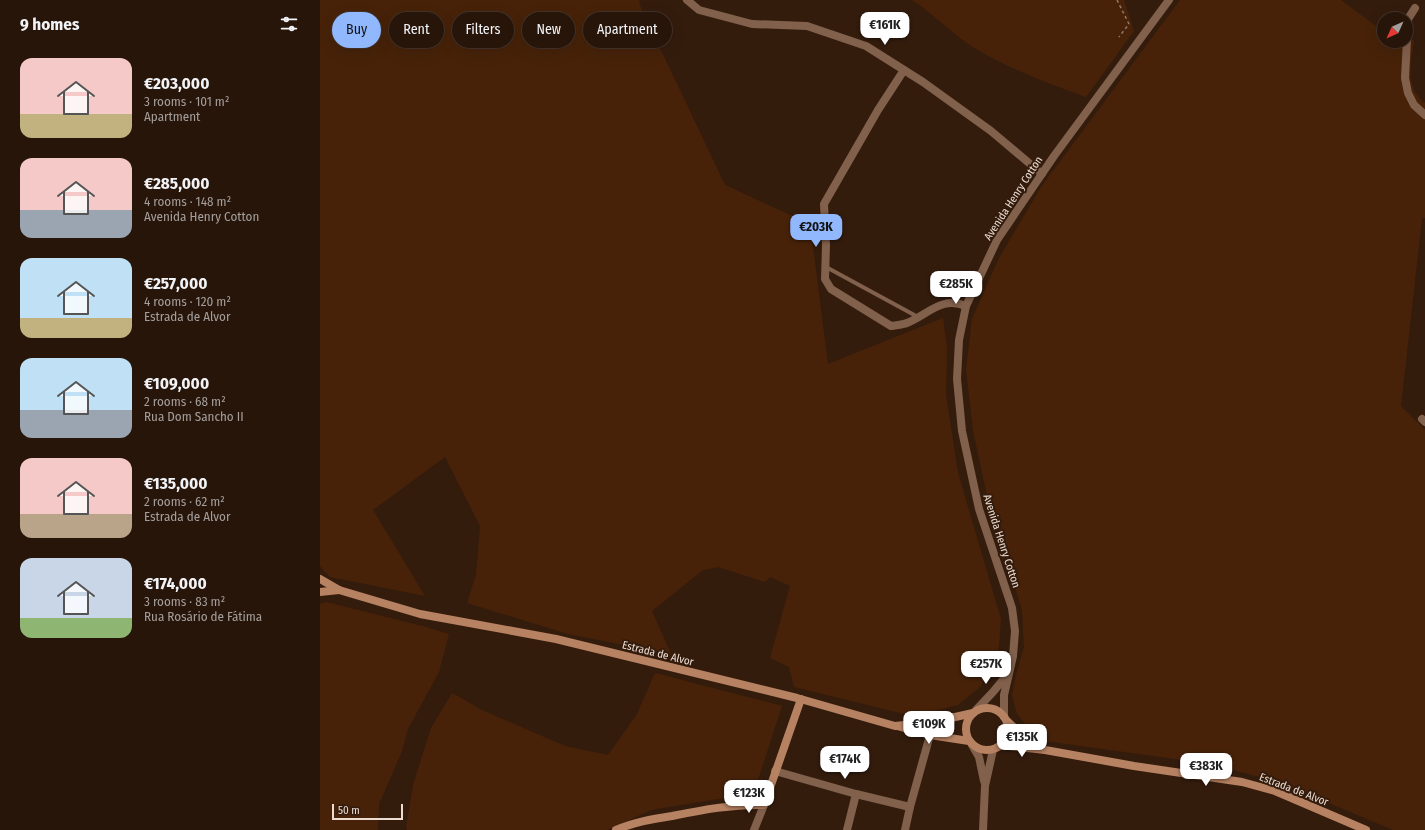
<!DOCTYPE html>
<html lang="en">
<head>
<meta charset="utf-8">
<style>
	body { margin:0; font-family:"Fira Sans Condensed",sans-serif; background:#2f1e13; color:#f1f3f6; height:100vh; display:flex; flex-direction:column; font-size:15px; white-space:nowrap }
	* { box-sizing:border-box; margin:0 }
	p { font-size:13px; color:#a49f9c }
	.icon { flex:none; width:22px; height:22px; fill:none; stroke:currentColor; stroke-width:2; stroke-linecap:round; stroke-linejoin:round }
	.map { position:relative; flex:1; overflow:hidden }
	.details { display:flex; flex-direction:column; background:#27150a; width:320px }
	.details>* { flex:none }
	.top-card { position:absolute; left:12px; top:12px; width:380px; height:36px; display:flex; gap:8px }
	.needle { width:26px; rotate:225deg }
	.fabs { position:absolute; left:1057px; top:12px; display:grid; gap:8px }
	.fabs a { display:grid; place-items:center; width:36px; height:36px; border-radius:50%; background:#27150a; box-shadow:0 4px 16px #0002,0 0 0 1px #43342b; font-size:20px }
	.scale { position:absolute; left:12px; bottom:10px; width:71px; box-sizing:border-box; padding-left:4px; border:2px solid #ebdbd1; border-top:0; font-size:11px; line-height:14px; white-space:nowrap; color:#ebdbd1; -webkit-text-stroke:3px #341c0d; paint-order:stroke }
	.price { position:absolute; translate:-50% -34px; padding:0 9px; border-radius:8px; background:#fff; color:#222; font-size:13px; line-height:26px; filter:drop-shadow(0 1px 2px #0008) }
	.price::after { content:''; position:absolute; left:50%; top:24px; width:12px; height:9px; margin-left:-6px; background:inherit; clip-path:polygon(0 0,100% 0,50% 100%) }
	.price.active { background:#91b8fd; color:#111 }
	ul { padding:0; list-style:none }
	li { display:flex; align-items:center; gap:12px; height:100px; padding:0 20px }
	li span { display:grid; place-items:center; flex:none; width:112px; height:80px; border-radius:12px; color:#555 }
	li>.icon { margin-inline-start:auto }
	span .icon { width:48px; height:48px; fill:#fffc; stroke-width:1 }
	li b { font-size:17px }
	h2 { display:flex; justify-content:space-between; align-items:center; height:48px; padding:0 20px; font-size:17px }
	.pill { padding:0 14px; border-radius:18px; background:#27150a; box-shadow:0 4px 16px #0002,0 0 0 1px #43342b; font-size:14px; line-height:36px }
	.pill.active { background:#91b8fd; color:#111 }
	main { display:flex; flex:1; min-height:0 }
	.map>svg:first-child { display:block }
	.green { fill:#472209 }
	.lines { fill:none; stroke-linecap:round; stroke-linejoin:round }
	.path { stroke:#8f7b6e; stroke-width:1.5; stroke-dasharray:3 3; stroke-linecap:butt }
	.lane { stroke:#81604c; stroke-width:4 }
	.street { stroke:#81604c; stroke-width:8 }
	.secondary { stroke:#b78262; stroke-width:8 }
	.labels { text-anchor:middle; stroke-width:4; stroke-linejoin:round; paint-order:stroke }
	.street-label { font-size:11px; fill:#ebdbd1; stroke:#341c0d }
</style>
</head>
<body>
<main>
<section class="details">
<h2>9 homes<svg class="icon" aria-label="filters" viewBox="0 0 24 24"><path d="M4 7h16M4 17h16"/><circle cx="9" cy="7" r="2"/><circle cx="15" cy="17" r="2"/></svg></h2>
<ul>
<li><span style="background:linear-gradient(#f6c9c9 70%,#c2b280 0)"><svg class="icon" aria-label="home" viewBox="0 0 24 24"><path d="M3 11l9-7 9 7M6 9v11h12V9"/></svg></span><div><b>€203,000</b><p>3 rooms · 101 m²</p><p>Apartment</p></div></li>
<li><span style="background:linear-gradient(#f6c9c9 65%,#9aa5b1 0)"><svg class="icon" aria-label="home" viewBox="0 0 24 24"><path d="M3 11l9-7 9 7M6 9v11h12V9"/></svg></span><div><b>€285,000</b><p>4 rooms · 148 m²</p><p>Avenida Henry Cotton</p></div></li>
<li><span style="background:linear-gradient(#bfe0f5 75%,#c2b280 0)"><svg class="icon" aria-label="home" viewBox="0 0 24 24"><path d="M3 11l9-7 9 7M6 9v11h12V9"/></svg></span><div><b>€257,000</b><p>4 rooms · 120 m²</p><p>Estrada de Alvor</p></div></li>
<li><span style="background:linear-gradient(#bfe0f5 65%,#9aa5b1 0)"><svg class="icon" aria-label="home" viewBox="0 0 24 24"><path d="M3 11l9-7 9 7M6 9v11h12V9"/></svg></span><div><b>€109,000</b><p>2 rooms · 68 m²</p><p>Rua Dom Sancho II</p></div></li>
<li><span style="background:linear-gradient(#f6c9c9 70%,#b9a48a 0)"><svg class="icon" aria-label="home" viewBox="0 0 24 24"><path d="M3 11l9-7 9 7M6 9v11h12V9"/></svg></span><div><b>€135,000</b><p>2 rooms · 62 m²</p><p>Estrada de Alvor</p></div></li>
<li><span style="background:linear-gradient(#c9d6e8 75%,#8fb573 0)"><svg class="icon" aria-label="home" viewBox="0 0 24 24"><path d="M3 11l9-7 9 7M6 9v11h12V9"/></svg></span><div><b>€174,000</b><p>3 rooms · 83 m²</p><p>Rua Rosário de Fátima</p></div></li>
</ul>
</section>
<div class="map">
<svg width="1105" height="830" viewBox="0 0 1105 830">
	<rect width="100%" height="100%" fill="#341c0d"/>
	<g class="green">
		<path d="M0 0H319L321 8 405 185 490 224 508 364 623 318 627 348 626 395 638 473 681 619 678 657 661 686 638 705 608 713 588 715 474 687 469 667 450 658 470 586 450 577 445 582 398 567 383 570 332 611 351 654 248 634 147 603 156 575 160 526 125 457 53 510 105 596 10 577 0 566Z"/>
		<path d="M592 0H804L814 31 766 97C727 83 689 69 653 47 632 34 614 14 592 0Z"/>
		<path d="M860 0H1021L1064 32V41H1086V38L1094 40C1091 63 1084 87 1105 103V218H1102L1081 406 1105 430V830H1073L959 782 891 764 725 741 710 730 697 714 692 695 696 675 704 647 702 610 667 496 653 430 646 369 652 319 678 260 721 187Z"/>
		<path d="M6 602 106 627 129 634 119 672 88 729 82 751 59 804 58 830H0V604Z"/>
		<path d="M335 673 462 706 433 795 391 800 331 810 287 830H87L86 827 93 785 111 728 132 693 162 710 245 746 288 755 317 714Z"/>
	</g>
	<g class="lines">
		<path class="path" d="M797 0 809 24 799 37"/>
		<path class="lane" d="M506 267 598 317"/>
		<g class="street">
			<path d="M367 0 379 10 432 24 487 26 546 46 603 82 671 131 722 174"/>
			<path d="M1095 8 1088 19 1085 78 1088 93 1094 105 1105 115"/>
			<path d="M584 70 558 110 504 204 506 245 505 279 511 289 571 326C576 325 582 325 587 323 609 314 621 296 646 306"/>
			<path d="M1102 419 1105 422"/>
			<path d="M656 710 673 692 687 675"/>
			<path d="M684 717V695L693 656 695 631 692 608 659 509 642 431 637 379 639 340 646 306 677 240 734 156 849 0"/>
			<path d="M652 745 659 757 664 781"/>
			<path d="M455 771 536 794 590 807"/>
			<path d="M434 830 444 805"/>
			<path d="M527 830 536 794"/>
			<path d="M585 830 590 807 610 735"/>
			<path d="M663 830 665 786 673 750"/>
		</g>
		<g class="secondary">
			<path d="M0 579 19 590 100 614 236 639 477 698 575 726 613 722 653 713"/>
			<path d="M0 592 19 590"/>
			<circle cx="667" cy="729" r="21"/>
			<path d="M687 721 702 735 722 749"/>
			<path d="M577 726 610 735 649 741"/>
			<path d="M681 745 725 750 814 766 922 782 955 791 1046 830"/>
			<path d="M296 830C314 822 333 819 352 816 382 810 413 804 444 805L481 699"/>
		</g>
	</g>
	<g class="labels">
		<g class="street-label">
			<text transform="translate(693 198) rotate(-57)" y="4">Avenida Henry Cotton</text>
			<text transform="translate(682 541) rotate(72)" y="4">Avenida Henry Cotton</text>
			<text transform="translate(338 653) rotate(14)" y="4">Estrada de Alvor</text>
			<text transform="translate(974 789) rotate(21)" y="4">Estrada de Alvor</text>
		</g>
	</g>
</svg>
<div class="fabs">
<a><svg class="needle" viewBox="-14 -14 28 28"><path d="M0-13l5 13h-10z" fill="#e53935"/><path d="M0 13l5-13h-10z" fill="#a49f9c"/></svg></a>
</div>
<div class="scale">50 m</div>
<b class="price" style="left:565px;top:46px">€161K</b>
<b class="price active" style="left:496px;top:248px">€203K</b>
<b class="price" style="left:636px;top:305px">€285K</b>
<b class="price" style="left:666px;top:685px">€257K</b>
<b class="price" style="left:609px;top:745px">€109K</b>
<b class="price" style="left:702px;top:758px">€135K</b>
<b class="price" style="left:525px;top:780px">€174K</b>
<b class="price" style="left:886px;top:787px">€383K</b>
<b class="price" style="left:429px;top:814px">€123K</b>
<div class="top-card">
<a class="pill active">Buy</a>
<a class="pill">Rent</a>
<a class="pill">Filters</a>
<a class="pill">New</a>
<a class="pill">Apartment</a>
</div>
</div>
</main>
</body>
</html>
